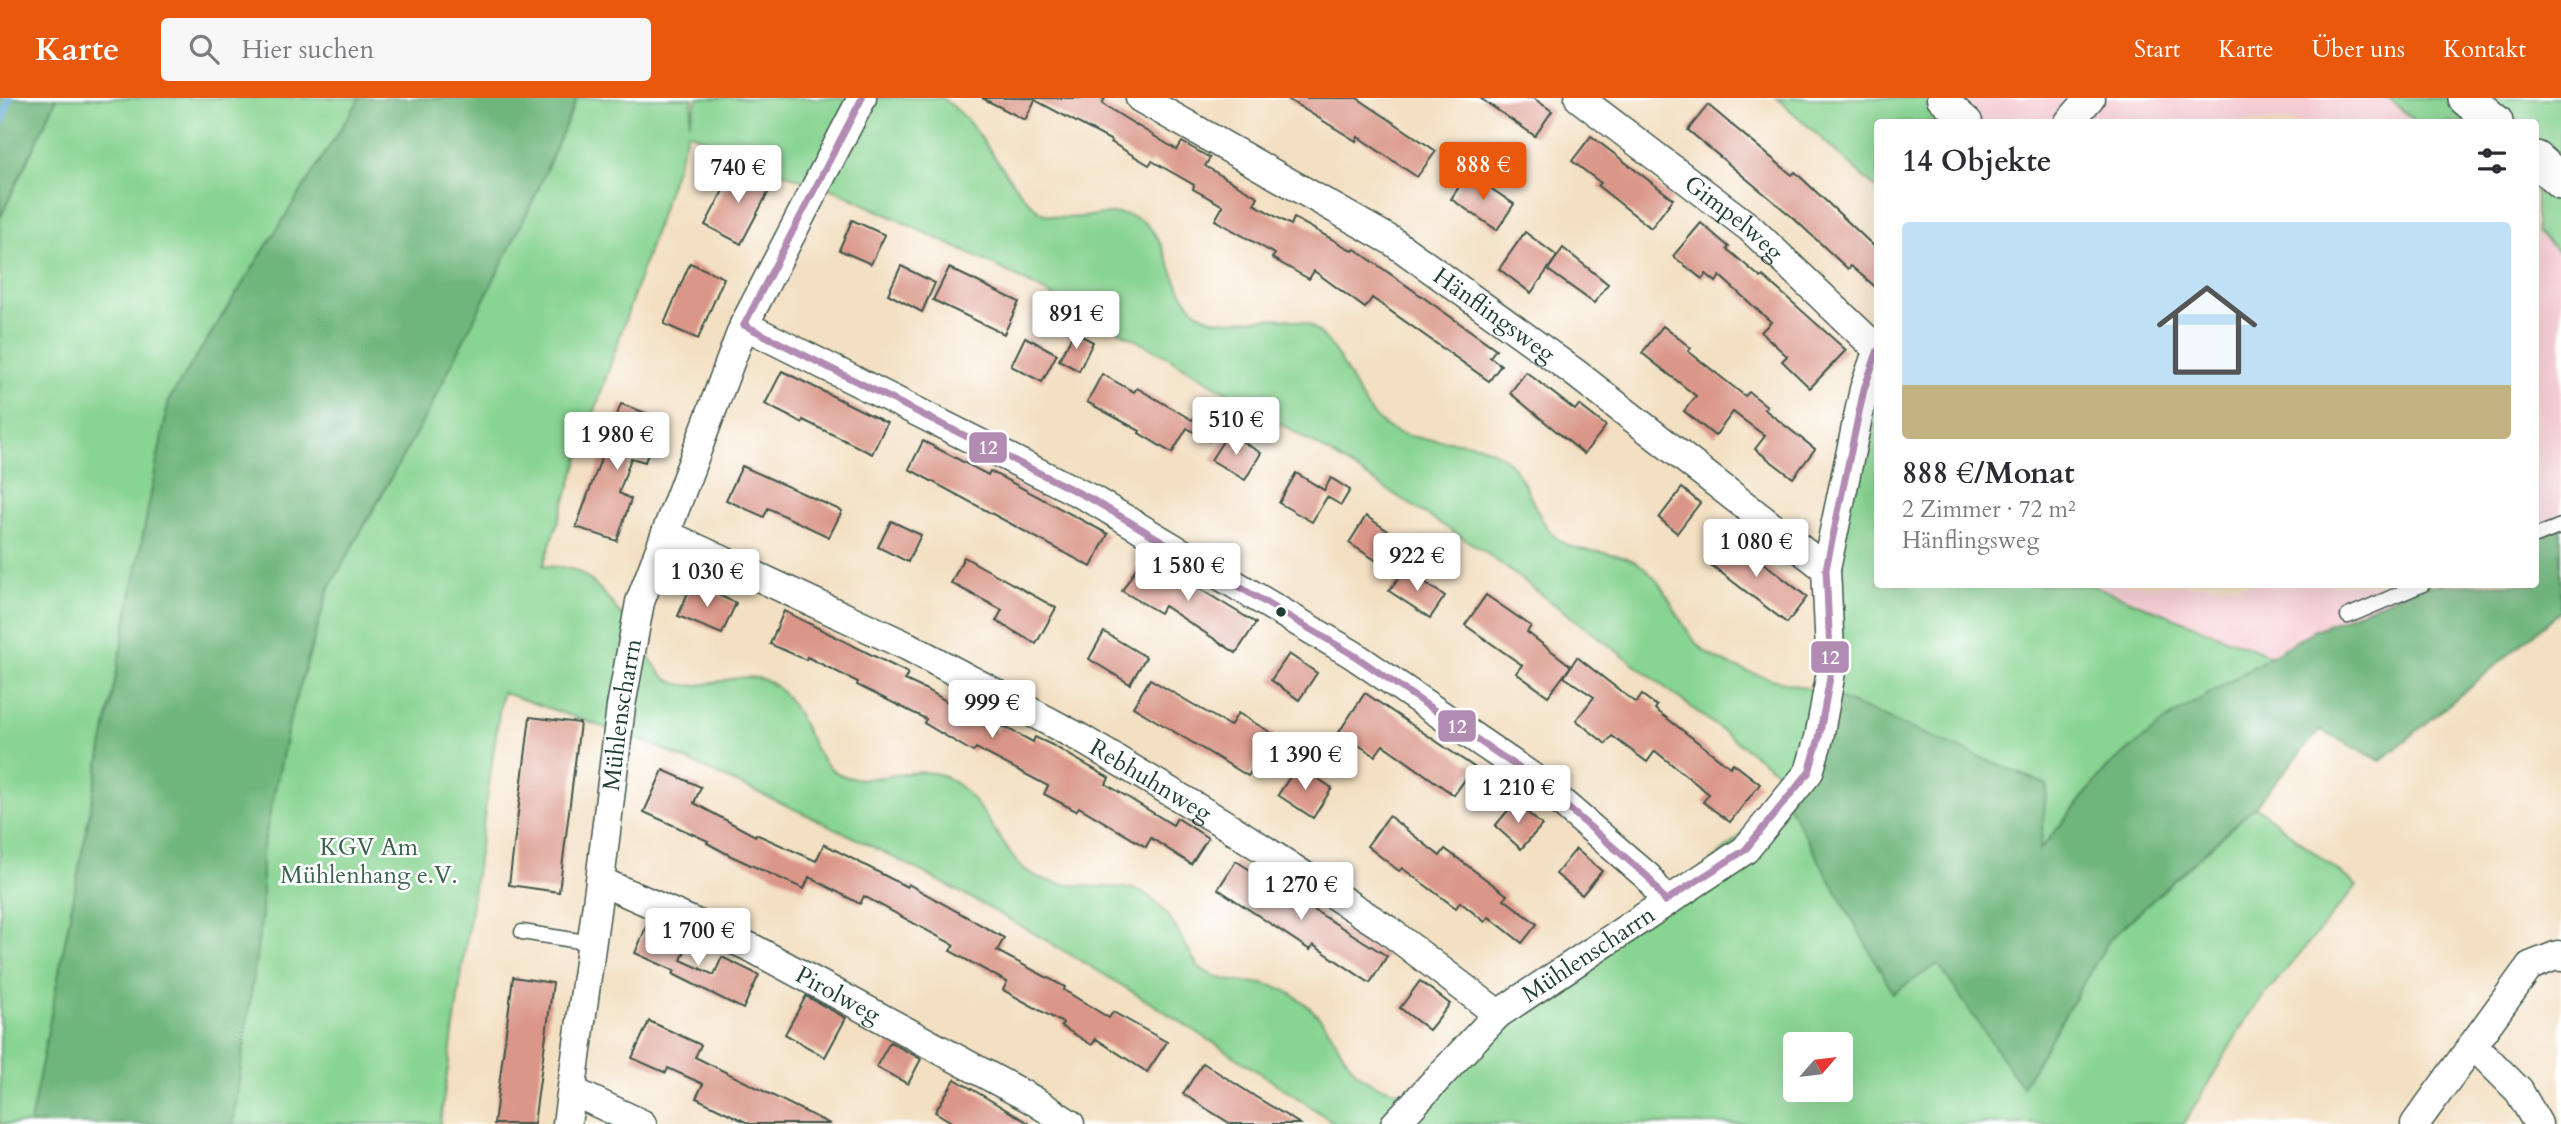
<!DOCTYPE html>
<html lang="de">
<head>
<meta charset="utf-8">
<style>
	body { margin:0; font-family:Cardo,serif; background:#f7f7f7; color:#2b2b33; height:100vh; display:flex; flex-direction:column; font-size:26px; white-space:nowrap }
	* { box-sizing:border-box; margin:0 }
	p { font-size:23px; color:#7c7c81 }
	.icon { flex:none; width:38px; height:38px; fill:none; stroke:currentColor; stroke-width:2; stroke-linecap:round; stroke-linejoin:round }
	.map { position:relative; flex:1; overflow:hidden }
	.sheet { position:absolute; left:1874px; top:21px; width:665px; height:469px; display:flex; flex-direction:column; background:#fff; border-radius:7px; box-shadow:0 7px 28px #0002 }
	.sheet>* { flex:none }
	.needle { width:46px; rotate:62deg }
	.buttons { position:absolute; left:1783px; top:934px; display:grid; gap:14px }
	.buttons a { display:grid; place-items:center; width:70px; height:70px; border-radius:7px; background:#fff; box-shadow:0 7px 28px #0002; font-size:35px }
	.price { position:absolute; translate:-50% -60px; padding:0 16px; border-radius:7px; background:#fff; color:#222; font-size:23px; line-height:46px; filter:drop-shadow(0 2px 4px #0008) }
	.price::after { content:''; position:absolute; left:50%; top:42px; width:21px; height:16px; margin-left:-10px; background:inherit; clip-path:polygon(0 0,100% 0,50% 100%) }
	.price.on { background:#ea580c; color:#fff }
	ul { padding:0; list-style:none }
	li { display:grid; align-content:center; gap:14px; height:371px; padding:0 28px }
	li+li { border-top:2px solid #e1e1e2 }
	li span { display:grid; place-items:center; height:217px; border-radius:7px; color:#555 }
	li>.icon { margin-inline-start:auto }
	span .icon { width:126px; height:126px; fill:#fffc; stroke-width:1 }
	li b { font-size:30px }
	h2 { display:flex; justify-content:space-between; align-items:center; height:84px; padding:0 28px; font-size:30px }
	header { display:flex; align-items:center; gap:42px; box-sizing:border-box; height:98px; padding:0 35px; background:#ea580c; color:#fff }
	header strong { font-size:33px }
	nav { display:flex; gap:38px; margin-inline-start:auto; font-size:24px }
	.search { width:490px; height:63px; background:#f7f7f7; display:flex; align-items:center; gap:18px; box-sizing:border-box; padding:0 24px; border-radius:7px; color:#7c7c81; font-size:26px }
	.map>svg:first-child { display:block }
	.built { fill:#f7cfd5 }
	.green { fill:#88d492; stroke:#548863; stroke-width:2; fill-rule:evenodd }
	.forest { fill:#6eb67c; stroke:#467a58; stroke-width:2 }
	.lines { fill:none; stroke-linecap:round; stroke-linejoin:round }
	.stream { stroke:#63aada; stroke-width:7 }
	.building { fill:#da9688 }
	.service-casing { stroke:#3f5549; stroke-width:17 }
	.minor-casing { stroke:#3f5549; stroke-width:31 }
	.tertiary-casing { stroke:#3f5549; stroke-width:38 }
	.service { stroke:#fff; stroke-width:14 }
	.minor { stroke:#fff; stroke-width:28 }
	.tertiary { stroke:#fff; stroke-width:35 }
	.bus-1-casing { stroke:#fff; stroke-width:12 }
	.bus-1 { stroke:#b28bb3; stroke-width:7 }
	.bus-dot { fill:#1f3d34; stroke:#fff; stroke-width:2.5 }
	.labels { text-anchor:middle; stroke-width:5; stroke-linejoin:round; paint-order:stroke }
	.street-label { font-size:24px; fill:#1f3d34; stroke:#fff }
	.park-label { font-size:24px; fill:#39634c; stroke:#fff }
	.line-badge { stroke:#fff; stroke-width:2.5 }
	.badge-label { font-size:19px; text-anchor:middle; font-weight:bold; fill:#fff }
</style>
</head>
<body>
<header>
<strong>Karte</strong>
<div class="search"><svg class="icon" aria-label="search" viewBox="0 0 24 24"><circle cx="10" cy="10" r="6"/><path d="M15 15l6 6"/></svg>Hier suchen</div>
<nav><a>Start</a><a>Karte</a><a>Über uns</a><a>Kontakt</a></nav>
</header>
<div class="map">
<svg width="2561" height="1026" viewBox="0 0 2561 1026">
	<rect width="100%" height="100%" fill="#fff"/>
	<filter id="ink" filterUnits="userSpaceOnUse"><feTurbulence type="fractalNoise" baseFrequency=".0143" numOctaves="2"/><feDisplacementMap in="SourceGraphic" scale="14" xChannelSelector="R" yChannelSelector="G"/><feConvolveMatrix kernelMatrix="1 2 1 2 8 2 1 2 1" color-interpolation-filters="sRGB"/></filter>
	<filter id="wash" filterUnits="userSpaceOnUse"><feTurbulence type="fractalNoise" baseFrequency=".00686" numOctaves="4" result="noise"/><feDisplacementMap in="SourceGraphic" scale="28" xChannelSelector="R" yChannelSelector="G"/><feGaussianBlur stdDeviation="1.57" result="paint"/><feColorMatrix in="noise" values="0 0 0 0 0 0 0 0 0 0 0 0 0 0 0 0 0 1.4 0 .05"/><feComposite in="paint" operator="in"/></filter>
	<g filter="url(#wash)">
		<rect width="100%" height="100%" fill="#f3dfc1"/>
		<g class="built">
			<path d="M1941 0H2388L2416 24H1968Z"/>
			<path d="M2536 133 2561 157V428L2536 438Z"/>
			<path d="M2092 487H2423L2313 533 2271 558Z"/>
		</g>
		<g class="green">
			<path d="M57 0H360V2L169 302 30 1026H0V120Z"/>
			<path d="M577 0H693L689 26 697 0H942C955 9 966 19 975 32 991 51 1024 108 1045 116 1078 129 1117 102 1146 126 1171 148 1173 202 1204 218 1228 231 1277 212 1307 226 1341 243 1353 300 1379 323 1414 353 1464 333 1500 357 1530 376 1531 420 1559 442 1578 457 1613 451 1636 464 1667 483 1675 521 1698 547 1719 571 1794 587 1827 595L1826 471 1878 251V486L2092 487 2271 558 2169 620 2107 670 2039 753 2022 989 2109 842 2255 708 2357 788 2251 913 2184 1026H1336C1147 897 953 780 743 688 710 673 676 656 642 643 595 625 548 611 502 594L440 1026H233L262 815V753L290 621 329 490 382 397 532 105ZM688 34 796 80 837 93 1004 172 1164 257 1328 354 1485 454 1797 689 1665 803 1498 916 1422 998C1402 994 1377 991 1361 978 1348 967 1341 952 1333 938 1323 921 1305 903 1288 894 1258 877 1225 893 1197 867 1182 842 1170 812 1144 795 1136 790 1123 790 1113 789 1085 788 1044 790 1022 769 995 742 977 688 938 676 908 668 866 690 839 676 806 658 805 604 769 584 738 567 697 602 666 580 657 573 650 560 644 551 627 526 602 484 574 472 564 468 554 469 543 468ZM1796 947H1841V992H1796Z"/>
			<path d="M1777 0H1941L1968 24H1878V92Z"/>
			<path d="M2388 0H2561V157L2536 133V24H2416Z"/>
		</g>
		<g class="forest">
			<path d="M0 0H57L0 120Z"/>
			<path d="M360 0H577L532 105 430 310 329 490 290 621 262 753V815L233 1026H30L169 302Z"/>
			<path d="M2561 428V513L2381 663 2320 632 2255 708 2109 842 2022 989 1938 866 1893 895 1786 703 1827 595 2047 687 2040 752 2107 670 2169 620 2313 533 2423 487 2536 486V438Z"/>
		</g>
		<g class="lines">
			<path class="stream" d="M0 28 10 0"/>
		</g>
		<g id="blocks">
			<g class="building">
				<path d="M982 0H1105L1102 6 1177 52 1182 44 1210 60 1205 68 1258 99 1254 106 1291 127 1294 120 1353 153 1355 151 1496 251 1490 259 1501 267 1489 283 1372 200 1365 210 1314 173 1309 181 1272 160 1275 156 1215 122 1223 108 1193 91 1194 87 1152 63 1149 67 1111 44 1112 43 1035 2 1025 22Z"/>
				<path d="M1286 0H1357L1436 53 1417 79 1358 39 1356 43Z"/>
				<path d="M1480 0H1533L1552 13 1535 38Z"/>
				<path d="M1708 7 1792 77 1795 74 1878 152V191L1851 168 1848 171 1791 118 1688 32Z"/>
				<path d="M1591 38 1673 101 1651 130 1598 88 1601 85 1572 63Z"/>
				<path d="M736 68 772 87 741 146 705 127Z"/>
				<path d="M1468 75 1514 106 1497 132 1451 101Z"/>
				<path d="M852 122 885 137 871 166 839 152Z"/>
				<path d="M1701 125 1729 149 1727 151 1761 180 1763 178 1846 252 1810 290 1782 263 1787 258 1761 234 1771 224 1720 178 1716 184 1706 176 1702 181 1673 158Z"/>
				<path d="M1525 134 1557 158 1531 195 1499 171Z"/>
				<path d="M1563 150 1608 186 1594 205 1548 172Z"/>
				<path d="M690 165 724 180 698 241 664 226Z"/>
				<path d="M901 168 935 185 922 214 888 196Z"/>
				<path d="M949 170 1019 204 1004 236 933 202Z"/>
				<path d="M1663 228 1691 250 1688 253 1745 298 1749 294 1767 308 1764 311 1815 351 1793 380 1755 351 1765 338 1733 314 1715 338 1684 313 1696 298 1642 255Z"/>
				<path d="M1074 234 1093 244 1079 273 1059 262Z"/>
				<path d="M1025 239 1057 256 1042 284 1011 268Z"/>
				<path d="M782 273 887 325 872 356 803 322 802 325 765 306Z"/>
				<path d="M1526 274 1575 312 1579 307 1606 328 1584 356 1510 295Z"/>
				<path d="M1102 276 1134 294 1137 290 1192 322 1204 302 1225 314 1209 343 1187 330 1172 355 1139 335 1140 333 1087 304Z"/>
				<path d="M621 306 660 320 645 364 631 360 619 395 631 401 617 443 576 429Z"/>
				<path d="M1228 335 1261 355 1245 382 1211 362Z"/>
				<path d="M923 343 988 377 990 373 1108 436 1091 469 909 371Z"/>
				<path d="M742 368 842 413 829 439 768 410 764 419 726 402Z"/>
				<path d="M1296 375 1324 392 1331 380 1350 392 1341 407 1327 399 1312 424 1279 405Z"/>
				<path d="M1682 390 1700 405 1677 435 1659 420Z"/>
				<path d="M1366 418 1394 437 1377 463 1349 445Z"/>
				<path d="M891 423 921 437 908 464 878 449Z"/>
				<path d="M1727 436 1807 499 1787 525 1706 463Z"/>
				<path d="M1144 457 1256 525 1236 555 1164 508 1160 515 1122 493Z"/>
				<path d="M964 459 1056 510 1036 546 996 523 1002 512 951 485Z"/>
				<path d="M1405 471 1445 498 1430 520 1389 493Z"/>
				<path d="M692 485 736 505 722 536 678 518Z"/>
				<path d="M1486 497 1531 528 1527 534 1571 568 1548 598 1516 575 1522 567 1465 527Z"/>
				<path d="M784 513 908 575 905 582 931 594 997 634 1001 627 1033 644 1035 639 1052 647 1109 680 1106 686 1173 727 1177 720 1208 740 1191 766 1151 740 1146 749 1079 709 1076 713 1044 696 1048 688 976 650 973 654 924 625 926 621 857 587 858 584 807 559 806 562 770 546Z"/>
				<path d="M1104 534 1146 559 1130 586 1089 561Z"/>
				<path d="M1289 556 1317 575 1299 602 1271 582Z"/>
				<path d="M1577 559 1636 605 1642 597 1657 608 1655 611 1730 669 1733 665 1760 686 1730 724 1703 704 1709 696 1655 653 1647 664 1612 638 1606 646 1576 622 1594 599 1564 579Z"/>
				<path d="M1150 581 1230 628 1238 615 1275 637 1248 678 1133 609Z"/>
				<path d="M1365 595 1474 669 1454 697 1383 647 1375 658 1339 634Z"/>
				<path d="M530 619 580 625 559 794 509 787Z"/>
				<path d="M1298 667 1332 690 1313 720 1278 697Z"/>
				<path d="M663 672 701 689 694 705 755 738 756 736 816 763 824 746 907 789 908 786 1004 840 997 853 1065 889 1064 892 1109 920 1113 914 1167 944 1147 974 1096 941 1092 947 1061 928 1063 925 1003 892 1007 884 950 853 954 847 864 798 860 806 809 779 804 791 731 758 707 745 708 743 644 714Z"/>
				<path d="M1515 704 1542 727 1521 751 1495 728Z"/>
				<path d="M1389 718 1440 758 1445 751 1507 797 1504 801 1537 826 1522 845 1489 819 1485 824 1460 804 1456 810 1402 770 1399 773 1367 748Z"/>
				<path d="M1576 751 1602 773 1582 797 1556 776Z"/>
				<path d="M1236 763 1387 858 1370 885 1313 847 1310 852 1218 791Z"/>
				<path d="M647 827 688 845 681 862 714 877 722 859 759 877 743 911 673 876 675 873 635 855Z"/>
				<path d="M513 879 553 885 534 1026H494Z"/>
				<path d="M1420 883 1450 906 1429 932 1400 910Z"/>
				<path d="M806 898 846 920 825 959 785 936Z"/>
				<path d="M649 923 701 947 695 959 830 1026H750L696 1000 703 986 668 970 666 975 632 960Z"/>
				<path d="M890 944 921 961 908 986 876 969Z"/>
				<path d="M1203 965 1256 999 1300 1026H1231L1183 996Z"/>
				<path d="M955 981 1030 1026H955L935 1014Z"/>
			</g>
		</g>
	</g>
	<g filter="url(#ink)">
		<use href="#blocks" fill-opacity="0" stroke="#3f5549" stroke-width="2"/>
		<g class="lines">
			<defs>
				<g id="service">
					<path d="M2536 438 2561 428"/>
					<path d="M2348 518 2423 486"/>
					<path d="M522 834 592 845"/>
				</g>
				<g id="minor">
					<path id="s1" d="M1140 0 1392 143 1574 274 1826 471"/>
					<path id="s2" d="M1579 0 1750 130 1877 251"/>
					<path d="M1941 0 1968 24"/>
					<path d="M2069 24 2090 0"/>
					<path d="M744 227 1093 402 1352 556 1532 679 1648 779 1665 803"/>
					<path id="s3" d="M666 436 907 548 1080 640 1226 727 1388 832 1498 916"/>
					<path id="s4" d="M600 783 752 850 1033 1002 1070 1026"/>
					<path d="M2473 947 2519 993 2538 1026"/>
					<path d="M572 993 642 1026"/>
					<path id="s5" d="M567 1026 600 783 621 608 640 504 744 227 862 0"/>
					<path id="s6" d="M1395 1026 1498 916 1745 752 1809 674 1819 640 1831 574 1826 471 1864 291 1878 251"/>
					<path d="M2415 1026 2530 868 2558 857 2561 859"/>
				</g>
				<g id="tertiary">
					<path d="M2466 0 2495 24"/>
					<path d="M2536 61 2561 83"/>
				</g>
			</defs>
			<use href="#service" class="service-casing"/>
			<use href="#minor" class="minor-casing"/>
			<use href="#tertiary" class="tertiary-casing"/>
			<use href="#service" class="service"/>
			<use href="#minor" class="minor"/>
			<use href="#tertiary" class="tertiary"/>
			<defs>
				<g id="bus-1">
					<path d="M744 227 1093 402 1352 556 1532 679 1648 779 1665 803"/>
					<path d="M744 227 862 0"/>
					<path d="M1665 803 1745 752 1809 674 1819 640 1831 574 1826 471 1864 291 1878 252"/>
				</g>
			</defs>
			<use href="#bus-1" class="bus-1-casing"/>
			<use href="#bus-1" class="bus-1"/>
		</g>
	</g>
	<circle class="bus-dot" cx="1281" cy="514" r="6"/>
	<g class="labels">
		<g class="street-label">
			<text dy="8" stroke="none"><textPath href="#s2" startOffset="196">Gimpelweg</textPath></text>
			<text dy="8" stroke="none"><textPath href="#s1" startOffset="416">Hänflingsweg</textPath></text>
			<text dy="8" stroke="none"><textPath href="#s5" startOffset="413">Mühlenscharrn</textPath></text>
			<text dy="8" stroke="none"><textPath href="#s3" startOffset="544">Rebhuhnweg</textPath></text>
			<text dy="8" stroke="none"><textPath href="#s6" startOffset="259">Mühlenscharrn</textPath></text>
			<text dy="8" stroke="none"><textPath href="#s4" startOffset="264">Pirolweg</textPath></text>
		</g>
		<g class="park-label">
			<text x="369" y="757">KGV Am<tspan x="369" dy="28">Mühlenhang e.V.</tspan></text>
		</g>
	</g>
	<g class="line-badge">
		<rect x="968" y="333" width="40" height="33" rx="7" fill="#b28bb3"/>
		<rect x="1810" y="542" width="40" height="34" rx="7" fill="#b28bb3"/>
		<rect x="1437" y="611" width="40" height="34" rx="7" fill="#b28bb3"/>
	</g>
	<g class="badge-label">
		<text x="988" y="356">12</text>
		<text x="1830" y="566">12</text>
		<text x="1457" y="635">12</text>
	</g>
</svg>
<div class="buttons">
<a><svg class="needle" viewBox="-14 -14 28 28"><path d="M0-13l5 13h-10z" fill="#e53935"/><path d="M0 13l5-13h-10z" fill="#7c7c81"/></svg></a>
</div>
<b class="price on" style="left:1483px;top:104px">888 €</b>
<b class="price" style="left:738px;top:107px">740 €</b>
<b class="price" style="left:1076px;top:253px">891 €</b>
<b class="price" style="left:1236px;top:359px">510 €</b>
<b class="price" style="left:617px;top:374px">1 980 €</b>
<b class="price" style="left:1756px;top:481px">1 080 €</b>
<b class="price" style="left:1417px;top:495px">922 €</b>
<b class="price" style="left:1188px;top:505px">1 580 €</b>
<b class="price" style="left:707px;top:511px">1 030 €</b>
<b class="price" style="left:992px;top:642px">999 €</b>
<b class="price" style="left:1305px;top:694px">1 390 €</b>
<b class="price" style="left:1518px;top:727px">1 210 €</b>
<b class="price" style="left:1301px;top:824px">1 270 €</b>
<b class="price" style="left:698px;top:870px">1 700 €</b>
<section class="sheet">
<h2>14 Objekte<svg class="icon" aria-label="filters" viewBox="0 0 24 24"><path d="M4 7h16M4 17h16"/><circle cx="9" cy="7" r="2"/><circle cx="15" cy="17" r="2"/></svg></h2>
<ul>
<li><span style="background:linear-gradient(#bfe0f5 75%,#c2b280 0)"><svg class="icon" aria-label="home" viewBox="0 0 24 24"><path d="M3 11l9-7 9 7M6 9v11h12V9"/></svg></span><div><b>888 €/Monat</b><p>2 Zimmer · 72 m²</p><p>Hänflingsweg</p></div></li>
</ul>
</section>
</div>
</body>
</html>
